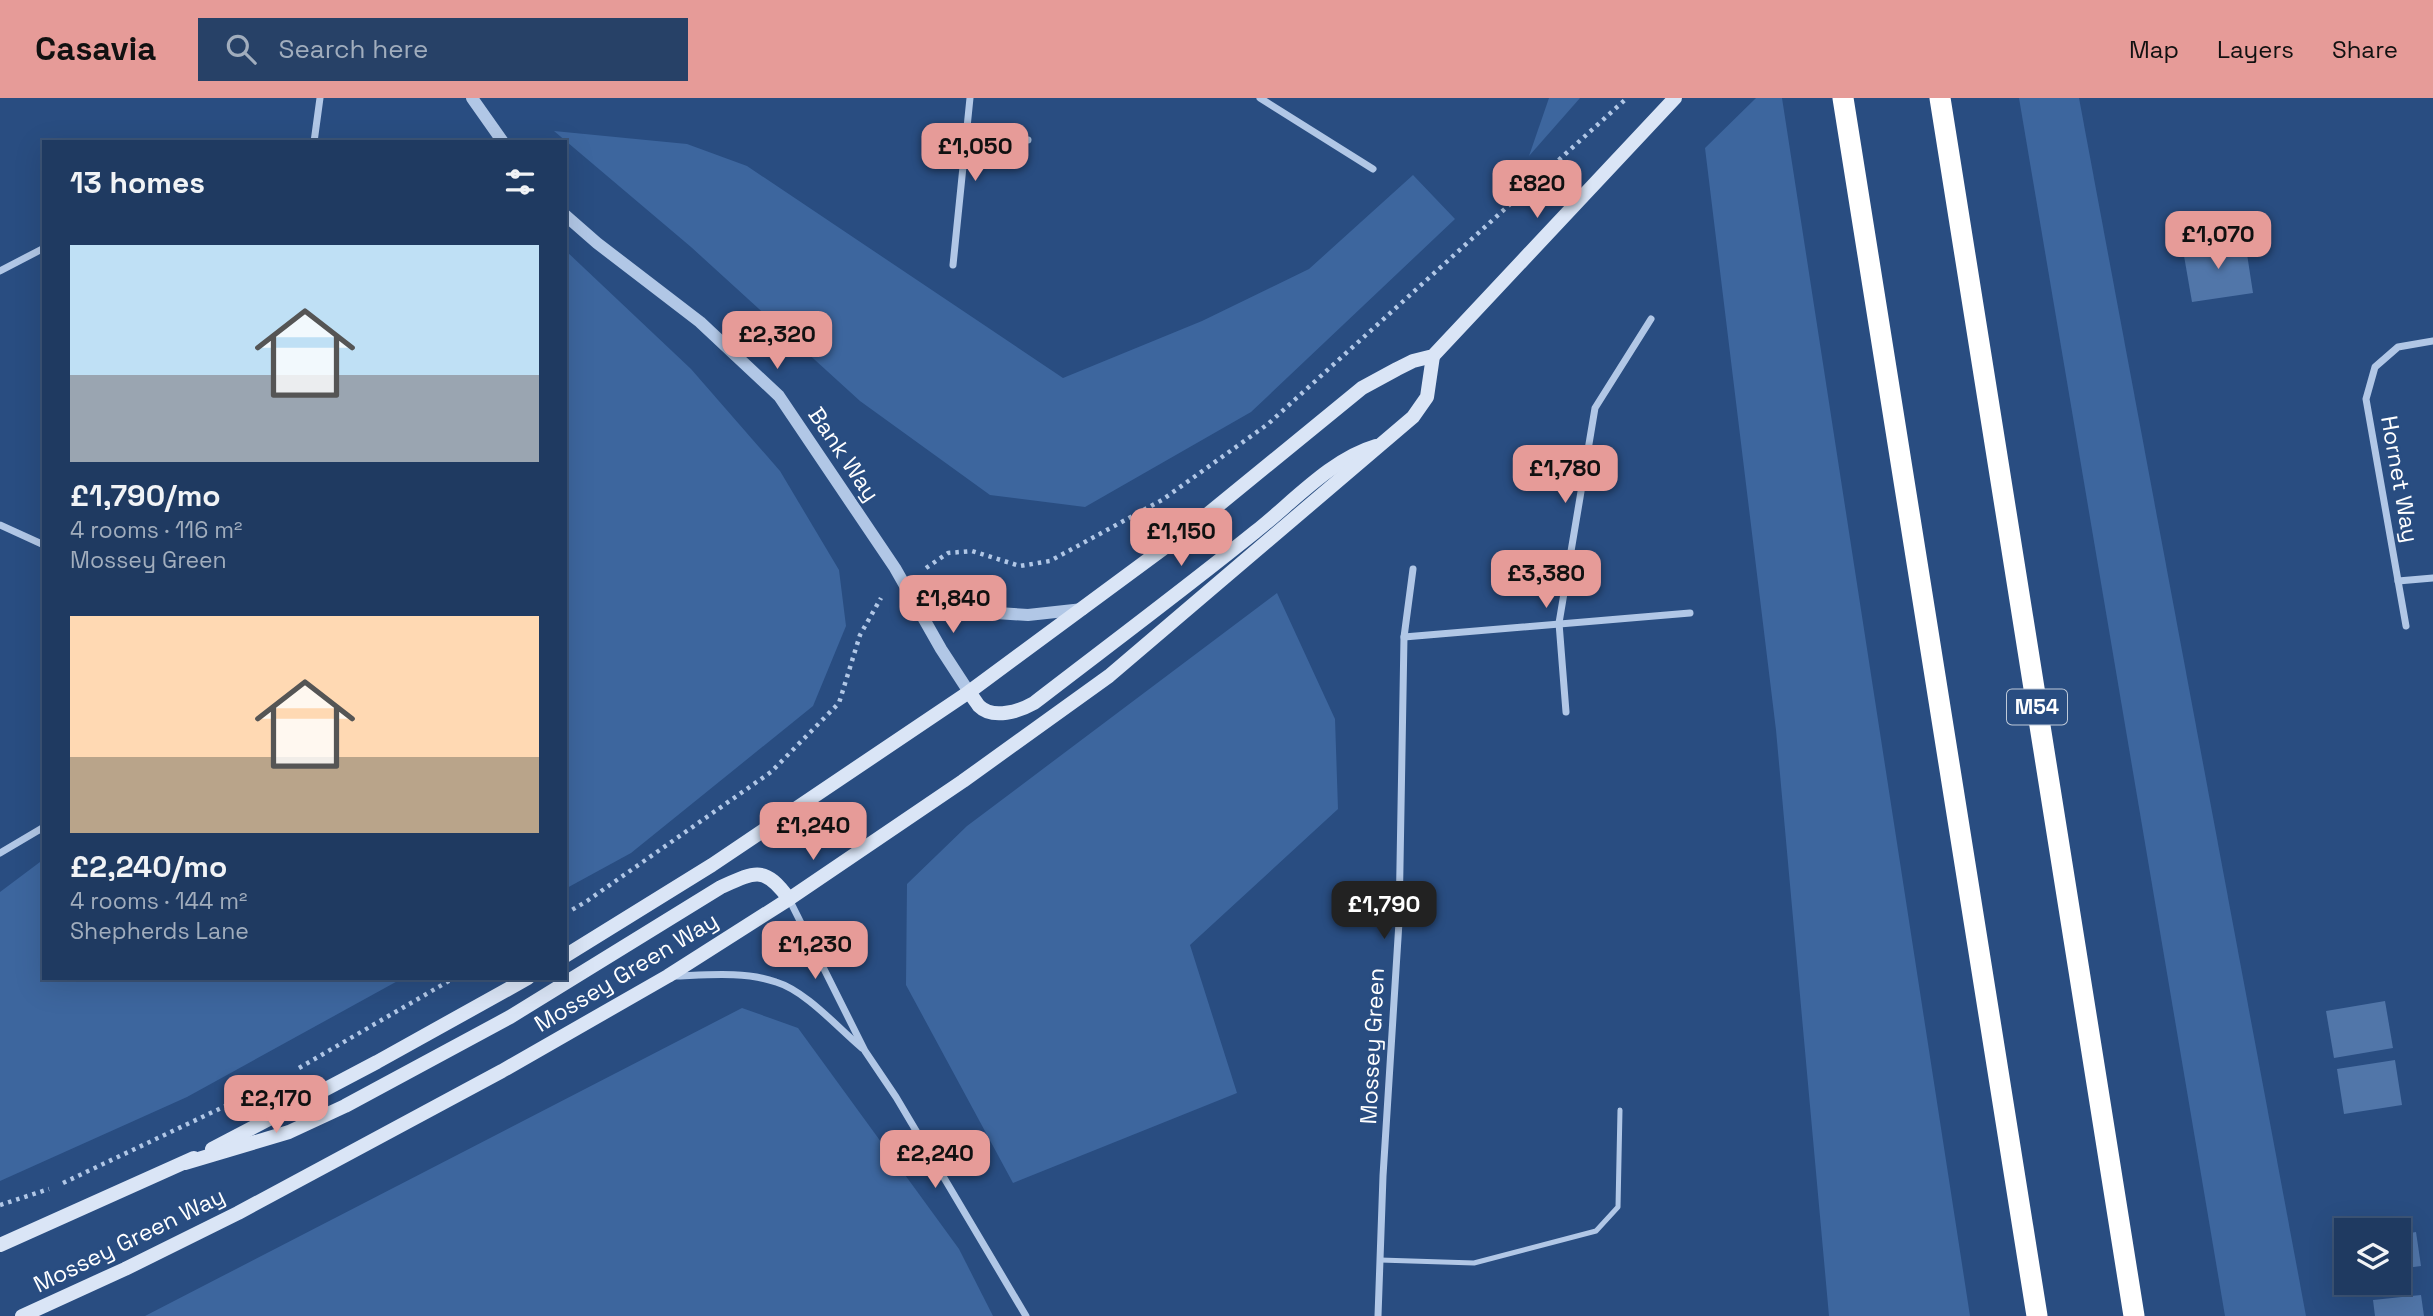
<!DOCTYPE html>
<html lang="en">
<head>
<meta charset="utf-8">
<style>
	body { margin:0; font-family:"Space Grotesk",sans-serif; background:#274167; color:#f1f3f6; height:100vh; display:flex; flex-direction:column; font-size:26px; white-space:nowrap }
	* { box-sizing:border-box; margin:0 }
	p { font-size:23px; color:#a1adbd }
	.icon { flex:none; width:38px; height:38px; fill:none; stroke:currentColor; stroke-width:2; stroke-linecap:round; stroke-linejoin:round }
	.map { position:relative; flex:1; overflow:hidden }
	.details { position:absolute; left:42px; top:42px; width:525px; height:840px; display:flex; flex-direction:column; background:#1f3a61; border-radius:0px; box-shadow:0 7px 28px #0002,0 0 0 2px #3c5476 }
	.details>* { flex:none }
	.controls { position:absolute; left:2334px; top:1120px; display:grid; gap:14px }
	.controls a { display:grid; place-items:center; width:77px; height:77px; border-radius:0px; background:#1f3a61; box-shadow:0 7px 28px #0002,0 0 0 2px #3c5476; font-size:35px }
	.price { position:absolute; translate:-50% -60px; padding:0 16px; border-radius:14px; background:#e69b98; color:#111; font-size:23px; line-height:46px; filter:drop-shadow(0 2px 4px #0008) }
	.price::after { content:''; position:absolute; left:50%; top:42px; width:21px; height:16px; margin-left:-10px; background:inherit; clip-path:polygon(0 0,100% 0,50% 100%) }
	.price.on { background:#222; color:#fff }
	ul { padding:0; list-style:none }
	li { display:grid; align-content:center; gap:14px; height:371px; padding:0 28px }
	li span { display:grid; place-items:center; height:217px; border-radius:0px; color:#555 }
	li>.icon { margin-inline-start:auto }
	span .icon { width:126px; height:126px; fill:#fffc; stroke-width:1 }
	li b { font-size:30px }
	h2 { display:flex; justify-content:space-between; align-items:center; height:84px; padding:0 28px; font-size:30px }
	header { display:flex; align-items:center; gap:42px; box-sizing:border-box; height:98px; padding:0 35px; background:#e69b98; color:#111 }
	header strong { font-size:33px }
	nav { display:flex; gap:38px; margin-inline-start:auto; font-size:24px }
	.search { width:490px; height:63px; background:#274167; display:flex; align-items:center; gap:18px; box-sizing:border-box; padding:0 24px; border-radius:0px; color:#a1adbd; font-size:26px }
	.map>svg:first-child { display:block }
	.green { fill:#3d669e }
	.building { fill:#5176a9 }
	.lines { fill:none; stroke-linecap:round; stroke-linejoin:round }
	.path { stroke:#b1c7e6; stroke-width:4.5; stroke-dasharray:3.5 5; stroke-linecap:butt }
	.service { stroke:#b1c7e6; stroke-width:5 }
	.minor { stroke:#b1c7e6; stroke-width:7 }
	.tertiary { stroke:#b1c7e6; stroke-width:12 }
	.secondary { stroke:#dae5f6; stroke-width:14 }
	.motorway { stroke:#fff; stroke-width:21 }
	.labels { text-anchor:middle; stroke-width:5; stroke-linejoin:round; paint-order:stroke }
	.shield { fill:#294d81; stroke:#bfcad9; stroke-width:2 }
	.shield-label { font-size:21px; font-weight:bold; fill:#fff }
	.street-label { font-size:23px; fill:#fff; stroke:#294d81 }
</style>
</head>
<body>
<header>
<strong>Casavia</strong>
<div class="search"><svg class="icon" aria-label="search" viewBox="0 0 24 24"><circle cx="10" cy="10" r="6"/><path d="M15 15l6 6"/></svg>Search here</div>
<nav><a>Map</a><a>Layers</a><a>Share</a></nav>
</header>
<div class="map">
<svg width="2433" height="1218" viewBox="0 0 2433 1218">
	<rect width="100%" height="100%" fill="#294d81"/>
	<g class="green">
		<path d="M1549 0H1580L1529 58Z"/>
		<path d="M1756 0H1782L1970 1218H1829L1776 632 1705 50Z"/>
		<path d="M2019 0H2079L2306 1218H2225Z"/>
		<path d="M554 33 687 46 747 68 1063 280 1202 223 1309 171 1413 77 1455 121 1251 314 1085 409 990 397 860 303 691 149Z"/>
		<path d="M565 152 691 271 780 373 839 472 846 528 813 608 631 755 565 791Z"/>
		<path d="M1277 495 1335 621 1338 711 1190 847 1237 995 1013 1085 906 887 907 786 967 728Z"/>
		<path d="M44 761V880H403L187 999 0 1083V794Z"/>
		<path d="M742 910 798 930 959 1151 993 1218H145Z"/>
	</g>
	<g class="building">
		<path d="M2245 143 2253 195 2192 204 2183 152Z"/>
		<path d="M2385 903 2393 950 2334 960 2326 913Z"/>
		<path d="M2395 962 2402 1007 2344 1016 2337 971Z"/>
		<path d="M2416 1134 2421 1168 2399 1171V1137Z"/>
		<path d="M2421 1197 2424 1218H2375L2373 1202Z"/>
	</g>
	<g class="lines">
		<g class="path">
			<path d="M926 470 948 455 972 453 1020 468 1050 463 1162 402 1268 326 1627 0"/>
			<path d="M565 816 587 803 771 674 839 605 860 537 881 500"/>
			<path d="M299 970 454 880"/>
			<path d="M63 1085 236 1003"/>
			<path d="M0 1107 49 1091"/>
		</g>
		<path class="service" d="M1380 1162 1474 1165 1596 1133 1618 1109 1620 1012"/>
		<g class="minor">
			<path d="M1260 0 1373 71"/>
			<path d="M966 36 1028 42"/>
			<path d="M314 44 320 0"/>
			<path d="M953 167 970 0"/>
			<path d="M0 173 44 150"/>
			<path d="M0 427 44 447"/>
			<path d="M2398 483 2433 480"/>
			<path d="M2406 528 2366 301 2375 269 2398 249 2433 243"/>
			<path d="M1404 539 1690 515"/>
			<path d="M1566 614 1559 525 1595 310 1651 221"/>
			<path d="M0 755 44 729"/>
			<path d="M789 801 865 953 896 999 1026 1218"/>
			<path d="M674 878C706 877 745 873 776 884 806 893 838 930 862 950"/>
			<path d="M1378 1218 1383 1078 1399 824 1404 539 1413 471"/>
		</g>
		<g class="tertiary">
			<path d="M472 0 503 44"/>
			<path d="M565 117 597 145 700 224 779 298 895 470 941 551 969 594"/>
			<path d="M911 497 965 513 1028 517 1083 511"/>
		</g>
		<g class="secondary">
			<path d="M969 594C972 598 976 604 979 608 993 622 1020 613 1034 605 1108 548 1183 492 1255 434 1292 405 1331 361 1376 348"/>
			<path d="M565 858 712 767 969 594 1187 433 1362 290 1397 271 1413 263 1433 258 1675 0"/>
			<path d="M212 1051 377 964 528 880"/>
			<path d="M185 1065 289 1034 345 1008 510 919 721 789C756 773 765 768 789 801"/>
			<path d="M0 1147 194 1060"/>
			<path d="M22 1218 125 1171 238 1115 502 973 668 878 789 801 963 683 1109 578 1413 319 1427 299 1433 258"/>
		</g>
		<g class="motorway">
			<path d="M1843 0 2037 1218"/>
			<path d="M1940 0 2134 1218"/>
		</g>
	</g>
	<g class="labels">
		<rect class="shield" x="2007" y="591.5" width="60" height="35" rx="5"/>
		<g class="shield-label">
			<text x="2037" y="616">M54</text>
		</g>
		<g class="street-label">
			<text transform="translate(844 356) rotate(56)" y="8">Bank Way</text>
			<text transform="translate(2400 381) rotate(80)" y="8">Hornet Way</text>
			<text transform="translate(626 874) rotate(-31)" y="8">Mossey Green Way</text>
			<text transform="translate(1372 948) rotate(-87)" y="8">Mossey Green</text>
			<text transform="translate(129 1142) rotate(-26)" y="8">Mossey Green Way</text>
		</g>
	</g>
</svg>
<div class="controls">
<a><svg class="icon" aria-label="layers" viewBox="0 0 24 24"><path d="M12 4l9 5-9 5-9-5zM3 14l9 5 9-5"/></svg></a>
</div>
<b class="price" style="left:975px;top:85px">£1,050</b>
<b class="price" style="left:1537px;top:122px">£820</b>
<b class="price" style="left:2218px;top:173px">£1,070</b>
<b class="price" style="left:777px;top:273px">£2,320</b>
<b class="price" style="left:1565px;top:407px">£1,780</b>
<b class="price" style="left:1181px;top:470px">£1,150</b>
<b class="price" style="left:1546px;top:512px">£3,380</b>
<b class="price" style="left:953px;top:537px">£1,840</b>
<b class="price" style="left:813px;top:764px">£1,240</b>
<b class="price on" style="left:1384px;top:843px">£1,790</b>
<b class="price" style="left:815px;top:883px">£1,230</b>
<b class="price" style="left:276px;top:1037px">£2,170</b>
<b class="price" style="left:935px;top:1092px">£2,240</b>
<section class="details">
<h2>13 homes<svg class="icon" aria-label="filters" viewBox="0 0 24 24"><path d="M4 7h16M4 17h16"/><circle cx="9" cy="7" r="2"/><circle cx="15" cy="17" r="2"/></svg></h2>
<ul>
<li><span style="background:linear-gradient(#bfe0f5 60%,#9aa5b1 0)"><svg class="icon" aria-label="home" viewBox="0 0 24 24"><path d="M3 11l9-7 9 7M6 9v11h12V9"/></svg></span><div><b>£1,790/mo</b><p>4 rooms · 116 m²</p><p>Mossey Green</p></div></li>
<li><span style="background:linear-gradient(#ffd9b3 65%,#b9a48a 0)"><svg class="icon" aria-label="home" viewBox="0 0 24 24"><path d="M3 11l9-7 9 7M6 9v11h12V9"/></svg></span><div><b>£2,240/mo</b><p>4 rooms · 144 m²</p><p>Shepherds Lane</p></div></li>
</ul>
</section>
</div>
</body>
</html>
